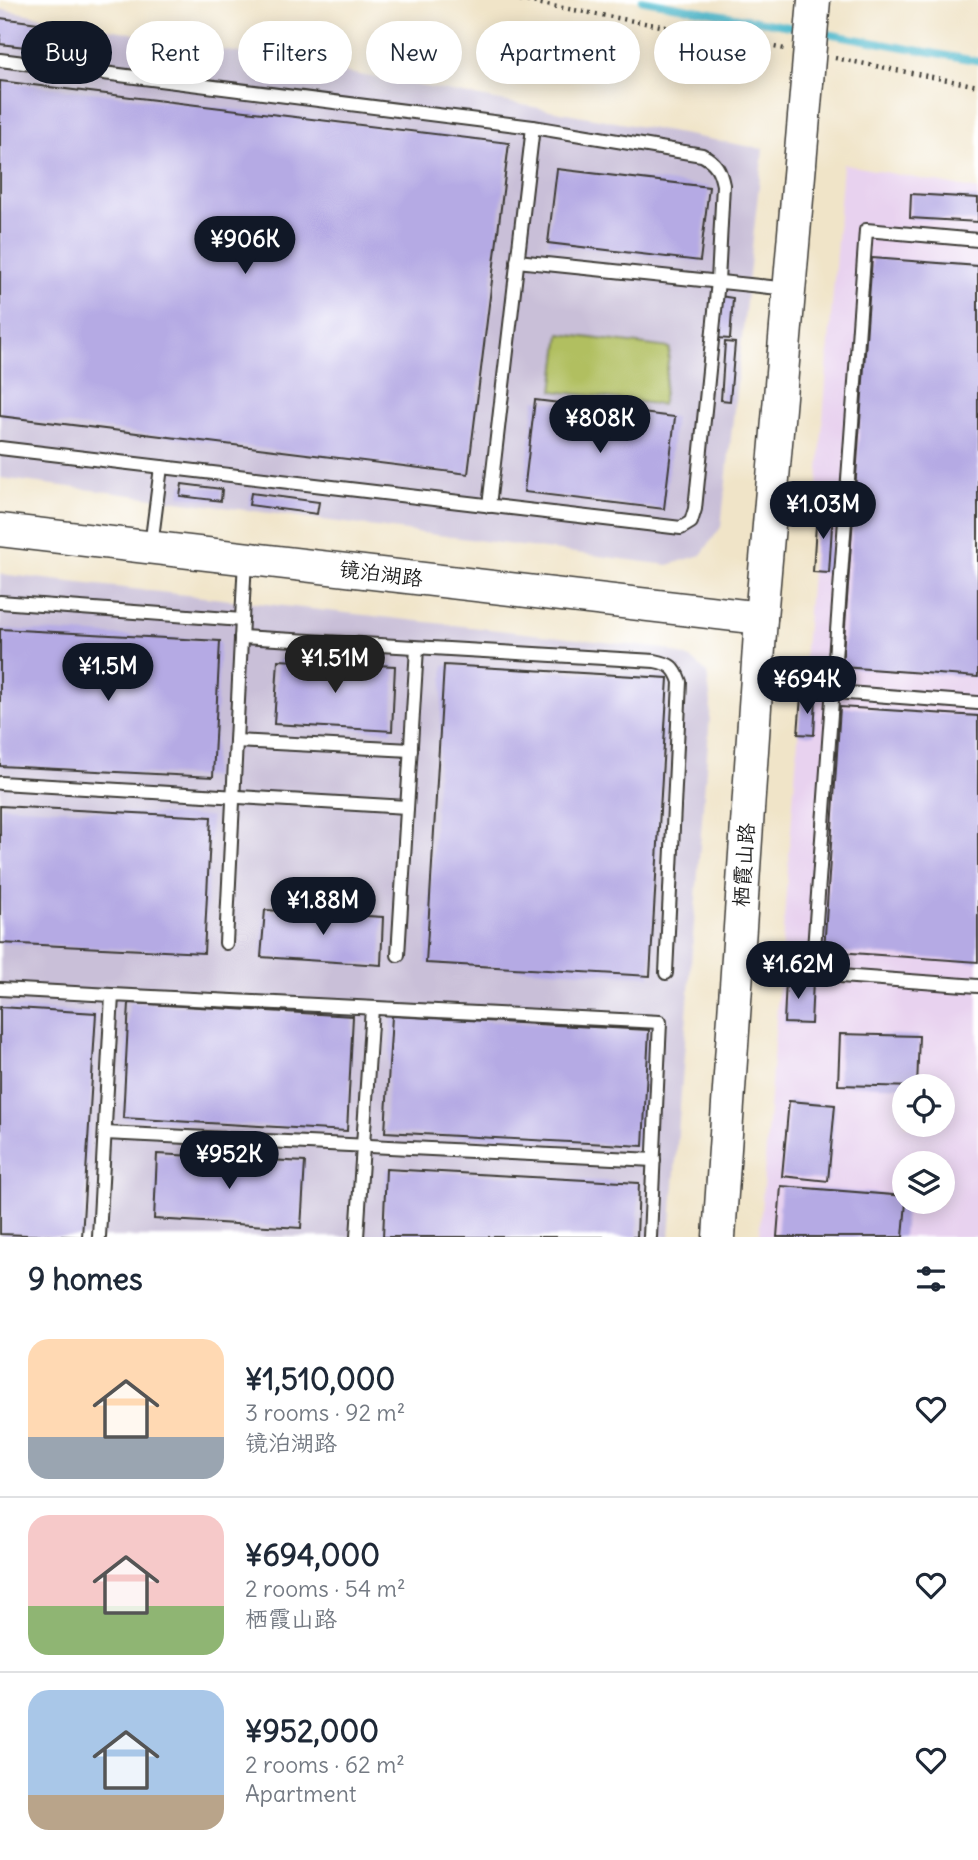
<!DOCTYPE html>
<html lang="en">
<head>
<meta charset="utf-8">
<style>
	body { margin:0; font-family:Delius,"LXGW WenKai TC",sans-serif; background:#f6f6f7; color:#1f2937; height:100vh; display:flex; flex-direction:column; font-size:26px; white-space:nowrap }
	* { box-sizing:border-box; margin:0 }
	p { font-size:23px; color:#747a83 }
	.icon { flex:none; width:38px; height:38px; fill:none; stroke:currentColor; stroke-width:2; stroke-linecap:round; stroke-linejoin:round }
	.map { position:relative; height:1237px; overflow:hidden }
	.side { display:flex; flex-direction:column; background:#fff; flex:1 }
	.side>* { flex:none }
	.banner { position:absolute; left:21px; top:21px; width:936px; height:63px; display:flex; gap:14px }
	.tools { position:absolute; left:892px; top:1074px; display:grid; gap:14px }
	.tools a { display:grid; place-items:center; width:63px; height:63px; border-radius:50%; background:#fff; box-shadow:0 4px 18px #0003; font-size:35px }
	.price { position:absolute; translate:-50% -60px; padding:0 16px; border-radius:24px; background:#111827; color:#fff; font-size:23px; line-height:46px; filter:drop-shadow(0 2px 4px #0008) }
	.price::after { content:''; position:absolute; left:50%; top:42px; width:21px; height:16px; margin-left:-10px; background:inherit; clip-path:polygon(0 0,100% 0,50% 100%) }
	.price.selected { background:#222; color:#fff }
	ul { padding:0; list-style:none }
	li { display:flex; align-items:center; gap:21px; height:175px; padding:0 28px }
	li+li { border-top:2px solid #e0e1e3 }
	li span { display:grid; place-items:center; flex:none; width:196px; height:140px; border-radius:21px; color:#555 }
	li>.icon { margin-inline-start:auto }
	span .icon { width:84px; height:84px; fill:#fffc; stroke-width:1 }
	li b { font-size:30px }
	h2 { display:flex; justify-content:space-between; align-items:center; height:84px; padding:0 28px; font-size:30px }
	.chip { padding:0 24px; border-radius:32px; background:#fff; box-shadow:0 4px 18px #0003; font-size:24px; line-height:63px }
	.chip.selected { background:#111827; color:#fff }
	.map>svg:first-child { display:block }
	.built { fill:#e8d2ef; fill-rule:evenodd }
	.industrial { fill:#c9bfd8 }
	.green { fill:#b1bf61; stroke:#666e3e; stroke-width:2 }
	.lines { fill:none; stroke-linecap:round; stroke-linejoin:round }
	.stream { stroke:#4fb9cc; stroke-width:7 }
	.building { fill:#b5aae4 }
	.service-casing { stroke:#3c3a36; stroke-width:16 }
	.tertiary-casing { stroke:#3c3a36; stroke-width:35 }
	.path { stroke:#3c3a36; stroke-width:4.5; stroke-dasharray:2 5; stroke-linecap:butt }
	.service { stroke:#fff; stroke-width:12 }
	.tertiary { stroke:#fff; stroke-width:32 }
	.tertiary-bridge-casing { stroke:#3c3a36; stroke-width:35; stroke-linecap:butt }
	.tertiary-bridge { stroke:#fff; stroke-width:32 }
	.labels { text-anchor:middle; stroke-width:6; stroke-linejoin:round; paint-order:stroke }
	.street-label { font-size:21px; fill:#1c1c1c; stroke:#fff }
</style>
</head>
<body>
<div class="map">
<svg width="978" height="1237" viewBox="0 0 978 1237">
	<rect width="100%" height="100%" fill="#fff"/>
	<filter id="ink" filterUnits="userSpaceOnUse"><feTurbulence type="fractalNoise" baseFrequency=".0143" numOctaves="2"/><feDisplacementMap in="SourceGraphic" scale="14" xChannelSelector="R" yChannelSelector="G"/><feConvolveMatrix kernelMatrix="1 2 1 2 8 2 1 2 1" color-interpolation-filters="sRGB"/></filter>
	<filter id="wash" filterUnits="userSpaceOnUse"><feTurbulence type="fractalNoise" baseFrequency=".00686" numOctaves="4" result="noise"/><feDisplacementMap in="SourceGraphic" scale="28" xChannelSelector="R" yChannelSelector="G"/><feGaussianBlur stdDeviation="1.57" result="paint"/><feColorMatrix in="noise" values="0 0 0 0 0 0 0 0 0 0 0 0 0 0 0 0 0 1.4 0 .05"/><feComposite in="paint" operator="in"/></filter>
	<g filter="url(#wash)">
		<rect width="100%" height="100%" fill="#f0e4c8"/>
		<path class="built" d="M843 164 978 190V1237H759ZM905 1087H943V1125H905ZM905 1164H943V1202H905Z"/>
		<g class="industrial">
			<path d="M0 9 763 149 721 527 701 555 668 565 0 478Z"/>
			<path d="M0 574 666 649 693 660 707 673 711 703 670 1237H0Z"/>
		</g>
		<path class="green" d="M560 334 670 348 662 405 553 391Z"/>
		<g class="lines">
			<g class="stream">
				<path d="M642 0 803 29"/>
				<path d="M819 32 978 61"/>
			</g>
		</g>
		<g id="blocks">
			<g class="building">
				<path d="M0 18 54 25 51 50 0 44Z"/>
				<path d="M0 81 509 143 468 474 0 416Z"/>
				<path d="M557 169 709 187 700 261 548 243Z"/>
				<path d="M911 194 978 198V222L910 218Z"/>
				<path d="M872 258 978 266V677L842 667Z"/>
				<path d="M720 296 733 298 730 339 717 338Z"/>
				<path d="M725 342 735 343 730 401 721 400Z"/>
				<path d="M535 400 675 417 664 509 524 492Z"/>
				<path d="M182 484 222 489 221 501 180 496Z"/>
				<path d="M251 493 319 502 317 514 249 505Z"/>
				<path d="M817 509 833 510 829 573 813 572Z"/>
				<path d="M0 629 220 641 213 777 0 766Z"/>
				<path d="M278 660 395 666 392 731 274 724Z"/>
				<path d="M444 665 668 678 650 976 426 963Z"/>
				<path d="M801 696 816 697 814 735 798 734Z"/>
				<path d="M840 707 978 716V962L824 951Z"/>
				<path d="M0 806 211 817 204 953 0 943Z"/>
				<path d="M265 910 383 917 381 965 261 957Z"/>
				<path d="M786 979 813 980 811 1024 784 1023Z"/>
				<path d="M129 1003 353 1016 347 1131 123 1118Z"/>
				<path d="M0 1007 96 1013 82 1237 0 1234Z"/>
				<path d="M392 1016 649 1030 643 1146 385 1132Z"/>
				<path d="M840 1034 919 1036 917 1087 838 1085Z"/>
				<path d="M789 1101 835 1105 828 1181 782 1176Z"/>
				<path d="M157 1154 305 1162 301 1228 154 1219Z"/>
				<path d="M386 1169 639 1183 637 1237H383Z"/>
				<path d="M781 1186 905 1196V1202H906L903 1237H777Z"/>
			</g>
		</g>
	</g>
	<g filter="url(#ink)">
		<use href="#blocks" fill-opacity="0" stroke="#3c3a36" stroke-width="2"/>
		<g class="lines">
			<defs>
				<g id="service">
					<path d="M0 60 533 127 702 155C716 162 720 170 723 185L718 281 695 509 691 522 681 528 0 448"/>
					<path d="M978 240 866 230 813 963 818 971 827 975 978 986"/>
					<path d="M517 261 789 289"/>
					<path d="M489 506 533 127"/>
					<path d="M151 546 161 467"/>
					<path d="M0 602 242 620"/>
					<path d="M241 637 655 661C670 664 675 667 680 682L666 973"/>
					<path d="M757 686 978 703"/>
					<path d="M236 741 411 750"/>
					<path d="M0 783 407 807"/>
					<path d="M226 943 245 559"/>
					<path d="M398 955 417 648"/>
					<path d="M0 989 112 995"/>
					<path d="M105 1133 654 1160"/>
					<path d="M99 1237 112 995 660 1022 650 1237"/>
					<path d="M357 1237 372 1008"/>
				</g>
				<g id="tertiary">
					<path d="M0 530 761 618"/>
					<path d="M719 1237 761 618 807 82"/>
				</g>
			</defs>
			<use href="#service" class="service-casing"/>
			<use href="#tertiary" class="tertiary-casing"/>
			<g class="path">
				<path d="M520 0 785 49"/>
				<path d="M835 58 978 86"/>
			</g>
			<use href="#service" class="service"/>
			<use href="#tertiary" class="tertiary"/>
			<defs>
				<path id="tertiary-bridge" d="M807 82 814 0"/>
			</defs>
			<use href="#tertiary-bridge" class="tertiary-bridge-casing"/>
			<use href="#tertiary-bridge" class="tertiary-bridge"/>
		</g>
	</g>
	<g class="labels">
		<g class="street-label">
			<text transform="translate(381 574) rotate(7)" y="7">镜泊湖路</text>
			<text transform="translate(744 865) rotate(-86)" y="7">栖霞山路</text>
		</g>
	</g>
</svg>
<div class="tools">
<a><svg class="icon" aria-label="locate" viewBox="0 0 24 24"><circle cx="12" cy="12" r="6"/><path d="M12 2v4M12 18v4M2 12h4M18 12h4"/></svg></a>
<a><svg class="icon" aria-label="layers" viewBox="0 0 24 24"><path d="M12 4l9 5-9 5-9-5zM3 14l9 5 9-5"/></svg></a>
</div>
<b class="price" style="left:245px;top:276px">¥906K</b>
<b class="price" style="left:600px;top:455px">¥808K</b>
<b class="price" style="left:823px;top:541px">¥1.03M</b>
<b class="price selected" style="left:335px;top:695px">¥1.51M</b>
<b class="price" style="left:108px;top:703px">¥1.5M</b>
<b class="price" style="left:807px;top:716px">¥694K</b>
<b class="price" style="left:323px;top:937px">¥1.88M</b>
<b class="price" style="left:798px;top:1001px">¥1.62M</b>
<b class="price" style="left:229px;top:1191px">¥952K</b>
<div class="banner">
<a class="chip selected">Buy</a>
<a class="chip">Rent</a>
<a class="chip">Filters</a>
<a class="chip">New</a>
<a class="chip">Apartment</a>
<a class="chip">House</a>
</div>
</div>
<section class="side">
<h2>9 homes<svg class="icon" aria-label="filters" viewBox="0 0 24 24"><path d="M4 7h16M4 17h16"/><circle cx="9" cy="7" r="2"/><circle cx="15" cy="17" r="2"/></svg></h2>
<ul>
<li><span style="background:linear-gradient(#ffd9b3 70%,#9aa5b1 0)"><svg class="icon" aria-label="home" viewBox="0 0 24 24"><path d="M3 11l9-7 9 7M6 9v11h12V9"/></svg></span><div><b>¥1,510,000</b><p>3 rooms · 92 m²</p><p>镜泊湖路</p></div><svg class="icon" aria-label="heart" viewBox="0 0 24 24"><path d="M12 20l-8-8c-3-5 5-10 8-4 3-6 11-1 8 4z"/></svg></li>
<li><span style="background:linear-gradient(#f6c9c9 65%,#8fb573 0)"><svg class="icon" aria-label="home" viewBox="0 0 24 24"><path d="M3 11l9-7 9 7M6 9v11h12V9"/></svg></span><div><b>¥694,000</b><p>2 rooms · 54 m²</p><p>栖霞山路</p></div><svg class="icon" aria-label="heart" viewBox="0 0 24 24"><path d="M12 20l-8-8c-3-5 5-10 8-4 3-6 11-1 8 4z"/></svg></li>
<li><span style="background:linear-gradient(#a9c7e8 75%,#b9a48a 0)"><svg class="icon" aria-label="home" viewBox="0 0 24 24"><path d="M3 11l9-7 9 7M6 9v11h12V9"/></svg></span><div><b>¥952,000</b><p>2 rooms · 62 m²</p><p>Apartment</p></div><svg class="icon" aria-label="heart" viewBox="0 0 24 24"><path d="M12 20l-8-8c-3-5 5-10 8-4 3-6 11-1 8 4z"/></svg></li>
</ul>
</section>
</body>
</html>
